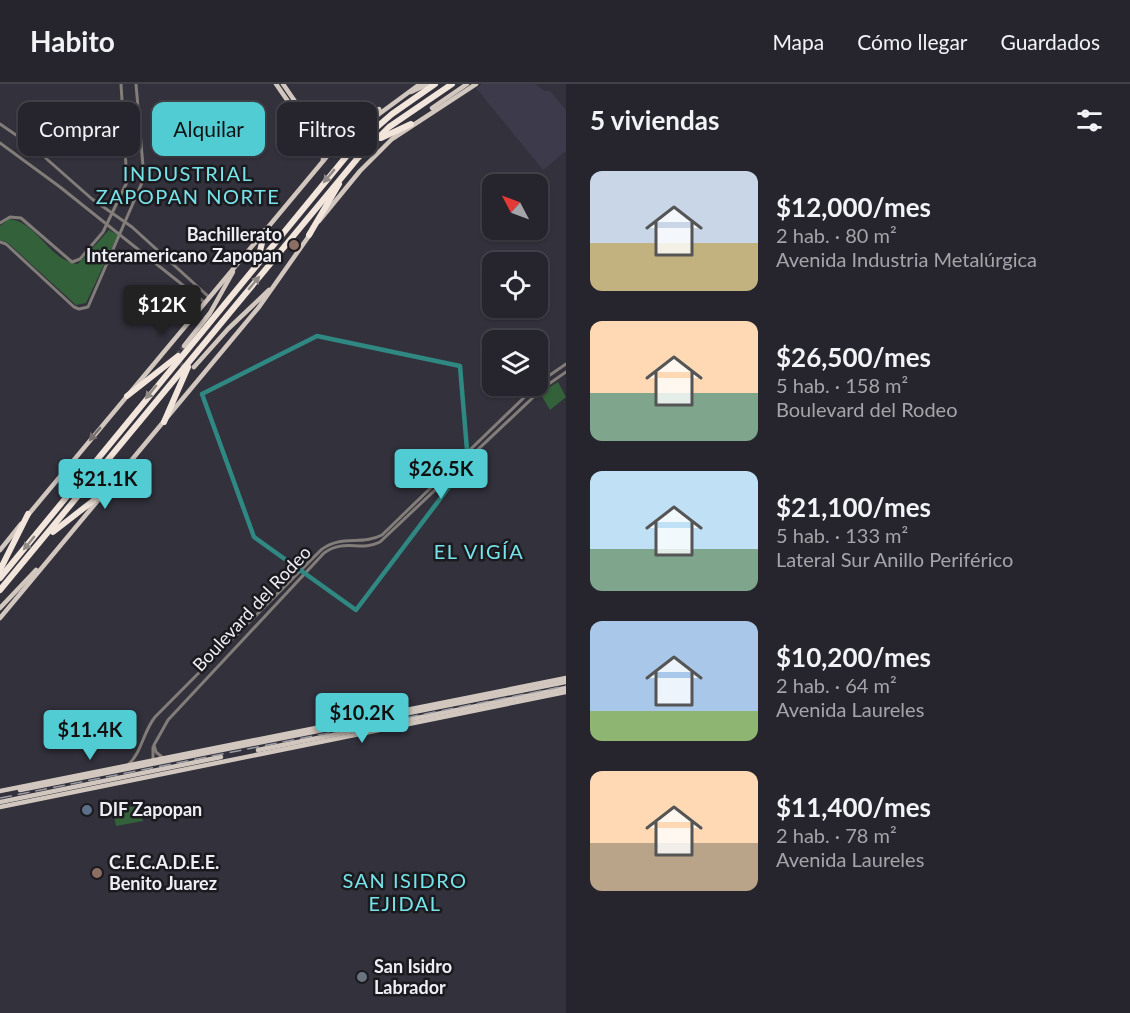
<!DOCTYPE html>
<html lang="es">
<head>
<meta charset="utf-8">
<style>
	body { margin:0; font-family:Lato,sans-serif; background:#2e2d35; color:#f1f3f6; height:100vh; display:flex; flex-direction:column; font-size:22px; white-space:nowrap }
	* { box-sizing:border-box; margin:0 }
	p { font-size:20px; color:#a4a5aa }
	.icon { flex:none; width:33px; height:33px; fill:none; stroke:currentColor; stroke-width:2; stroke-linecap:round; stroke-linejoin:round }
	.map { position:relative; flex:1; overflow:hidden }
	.drawer { display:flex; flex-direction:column; background:#26252d; width:564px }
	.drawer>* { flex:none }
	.guide { position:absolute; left:18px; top:18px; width:458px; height:54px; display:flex; gap:12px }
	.needle { width:39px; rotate:311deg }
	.controls { position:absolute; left:482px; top:90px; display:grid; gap:12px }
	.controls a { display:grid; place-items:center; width:66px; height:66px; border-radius:12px; background:#26252d; box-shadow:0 2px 4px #0004,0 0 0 2px #424249; font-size:30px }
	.price { position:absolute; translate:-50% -51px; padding:0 14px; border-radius:6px; background:#51ccd3; color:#111; font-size:20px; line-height:39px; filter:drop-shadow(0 2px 3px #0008) }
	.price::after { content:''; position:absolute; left:50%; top:36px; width:18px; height:14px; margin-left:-9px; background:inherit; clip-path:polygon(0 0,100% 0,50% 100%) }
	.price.on { background:#222; color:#fff }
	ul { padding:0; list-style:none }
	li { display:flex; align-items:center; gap:18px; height:150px; padding:0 24px }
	li span { display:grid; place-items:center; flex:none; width:168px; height:120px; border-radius:12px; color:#555 }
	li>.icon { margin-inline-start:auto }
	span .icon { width:72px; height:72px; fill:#fffc; stroke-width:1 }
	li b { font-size:26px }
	h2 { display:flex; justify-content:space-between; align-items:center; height:72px; padding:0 24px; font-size:26px }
	.chip { padding:0 21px; border-radius:12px; background:#26252d; box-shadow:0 2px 4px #0004,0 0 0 2px #424249; font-size:21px; line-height:54px }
	.chip.on { background:#51ccd3; color:#111 }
	header { display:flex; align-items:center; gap:36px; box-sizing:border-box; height:84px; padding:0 30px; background:#26252d; border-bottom:2px solid #424249 }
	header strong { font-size:28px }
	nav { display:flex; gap:33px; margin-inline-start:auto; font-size:21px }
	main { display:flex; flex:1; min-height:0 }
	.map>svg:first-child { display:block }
	.built { fill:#3c3a4b }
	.green { fill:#336139 }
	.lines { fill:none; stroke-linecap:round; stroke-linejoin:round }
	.major-tunnel { stroke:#4e4d58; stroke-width:4.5; stroke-dasharray:4.5 2; stroke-linecap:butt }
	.minor { stroke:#827d79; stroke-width:3 }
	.major { stroke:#d2c7bf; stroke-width:4.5 }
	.highway { stroke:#f2e5db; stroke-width:6 }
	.rail { stroke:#9c9ca4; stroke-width:1.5; stroke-dasharray:12 6; stroke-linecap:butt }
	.oneway { fill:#918a86 }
	.oneway2 { fill:#76706f }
	.marked { fill:none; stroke:#308882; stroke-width:4.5; stroke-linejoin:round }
	.education-dot { fill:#8d6e63; stroke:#1a1a1f; stroke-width:2 }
	.service-dot { fill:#5c6f8a; stroke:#1a1a1f; stroke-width:2 }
	.worship-dot { fill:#6b7280; stroke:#1a1a1f; stroke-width:2 }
	.labels { text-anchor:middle; stroke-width:5; stroke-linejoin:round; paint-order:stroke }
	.poi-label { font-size:18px; font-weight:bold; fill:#eeeef5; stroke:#1a1a1f; text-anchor:start }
	.street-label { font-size:18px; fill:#eeeef5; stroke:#1a1a1f }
	.neighbourhood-label { font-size:20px; letter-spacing:1.5px; fill:#77e3e9; stroke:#1a1a1f }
</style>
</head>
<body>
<header>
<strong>Habito</strong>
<nav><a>Mapa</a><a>Cómo llegar</a><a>Guardados</a></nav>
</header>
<main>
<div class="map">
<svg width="566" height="929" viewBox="0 0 566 929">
	<rect width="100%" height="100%" fill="#32313c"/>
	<path class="built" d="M482 0H535L545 7H550L566 26V67L543 86 476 4Z"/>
	<g class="green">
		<path d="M9 135C38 138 49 177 78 180L109 146 118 151 86 219 76 221 7 158 0 156V142Z"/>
		<path d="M558 298 566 313 550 326 540 309Z"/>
		<path d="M139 721 143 737 116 742 113 727Z"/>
	</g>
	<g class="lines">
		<path class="major-tunnel" d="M184 262 179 269 180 279 186 285 194 283"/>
		<g class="minor">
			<path d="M0 40 32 62 92 115 132 143 209 213"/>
			<path d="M0 59 60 103 204 218"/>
			<path d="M0 139 10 133 21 134 72 178 80 175 103 148 127 98 121 0"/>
			<path d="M0 158 6 160 74 223 79 225 88 223 144 94 136 0"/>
			<path d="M537 300 566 280"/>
			<path d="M153 663V676"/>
			<path d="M163 674 156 668 154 661 168 636 324 469C345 454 360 468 380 458L543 304 566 288"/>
			<path d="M128 681C142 668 143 648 155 633L321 466C341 450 361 462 382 451L536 302"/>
		</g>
		<g class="major">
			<path d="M276 0 323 68V77"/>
			<path d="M283 0C321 55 320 61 379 25"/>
			<path d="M411 8 428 0"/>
			<path d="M432 24 467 0"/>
			<path d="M345 55 420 0"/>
			<path d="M319 137 360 87 392 55 476 0"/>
			<path d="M184 262 210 229 233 188"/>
			<path d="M194 283 228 245 269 206"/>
			<path d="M105 408 259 223 311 149"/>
			<path d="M28 431 334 64"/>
			<path d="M0 466 21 440"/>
			<path d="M0 524 36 486"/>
			<path d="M0 534 100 414"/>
			<path d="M258 666 566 604"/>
			<path d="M20 706 566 598"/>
			<path d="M0 707 566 594"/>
			<path d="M0 718 221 673"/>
			<path d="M0 723 566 608"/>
		</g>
		<g class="highway">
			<path d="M381 54 411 40"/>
			<path d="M333 65 373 41"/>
			<path d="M309 151 339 100"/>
			<path d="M258 175 265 147"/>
			<path d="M127 312 178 272"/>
			<path d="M164 338 188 283"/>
			<path d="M53 448 107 406"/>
			<path d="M0 486 28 430"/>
			<path d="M0 494 354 63 392 30 435 0"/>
			<path d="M0 506 357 75 389 43 452 0"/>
		</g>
		<path class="rail" d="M0 714 566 602"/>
	</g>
	<defs><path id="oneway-solid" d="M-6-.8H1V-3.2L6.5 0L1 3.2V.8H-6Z" transform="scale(1.5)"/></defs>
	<g class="oneway">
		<use href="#oneway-solid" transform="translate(329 92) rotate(130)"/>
		<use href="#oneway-solid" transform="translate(254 199) rotate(-50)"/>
		<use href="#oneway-solid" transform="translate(151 308) rotate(129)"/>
		<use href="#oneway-solid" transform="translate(29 459) rotate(129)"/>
	</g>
	<use class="oneway2" href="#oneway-solid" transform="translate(95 350) rotate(130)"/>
	<path class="marked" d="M317 252 460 282 468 378 356 526 254 453 202 310Z"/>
	<g class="education-dot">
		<circle cx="294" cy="161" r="6"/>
		<circle cx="97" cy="789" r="6"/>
	</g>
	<circle class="service-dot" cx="87" cy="726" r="6"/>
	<circle class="worship-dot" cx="362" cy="893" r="6"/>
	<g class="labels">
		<g class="poi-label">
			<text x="282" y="157" text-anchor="end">Bachillerato<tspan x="282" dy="21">Interamericano Zapopan</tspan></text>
			<text x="99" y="732">DIF Zapopan</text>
			<text x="109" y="785">C.E.C.A.D.E.E.<tspan x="109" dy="21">Benito Juarez</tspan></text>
			<text x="374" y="889">San Isidro<tspan x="374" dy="21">Labrador</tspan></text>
		</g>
		<g class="street-label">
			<text transform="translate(252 525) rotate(-47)" y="6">Boulevard del Rodeo</text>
		</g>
		<g class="neighbourhood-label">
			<text x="188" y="97">INDUSTRIAL<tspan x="188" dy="23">ZAPOPAN NORTE</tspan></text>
			<text x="479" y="475">EL VIGÍA</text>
			<text x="405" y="804">SAN ISIDRO<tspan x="405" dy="23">EJIDAL</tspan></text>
		</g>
	</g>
</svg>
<div class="controls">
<a><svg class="needle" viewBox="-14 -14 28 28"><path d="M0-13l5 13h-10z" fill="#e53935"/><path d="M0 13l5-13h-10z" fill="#a4a5aa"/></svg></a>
<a><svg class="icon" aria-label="locate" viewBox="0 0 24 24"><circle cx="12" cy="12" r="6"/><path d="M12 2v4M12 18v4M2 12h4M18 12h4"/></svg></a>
<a><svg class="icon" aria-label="layers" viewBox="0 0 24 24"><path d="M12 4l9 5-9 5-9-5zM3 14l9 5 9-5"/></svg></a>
</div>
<b class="price on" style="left:162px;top:252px">$12K</b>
<b class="price" style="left:441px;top:416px">$26.5K</b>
<b class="price" style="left:105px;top:426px">$21.1K</b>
<b class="price" style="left:362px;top:660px">$10.2K</b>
<b class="price" style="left:90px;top:677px">$11.4K</b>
<div class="guide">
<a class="chip">Comprar</a>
<a class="chip on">Alquilar</a>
<a class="chip">Filtros</a>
</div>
</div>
<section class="drawer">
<h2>5 viviendas<svg class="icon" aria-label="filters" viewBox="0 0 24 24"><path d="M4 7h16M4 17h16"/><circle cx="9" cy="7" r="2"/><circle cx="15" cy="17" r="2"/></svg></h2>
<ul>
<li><span style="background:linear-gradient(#c9d6e8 60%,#c2b280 0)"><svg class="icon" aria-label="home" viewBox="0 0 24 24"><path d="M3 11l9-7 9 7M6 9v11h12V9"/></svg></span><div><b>$12,000/mes</b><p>2 hab. · 80 m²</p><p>Avenida Industria Metalúrgica</p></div></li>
<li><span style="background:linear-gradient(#ffd9b3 60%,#7fa58c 0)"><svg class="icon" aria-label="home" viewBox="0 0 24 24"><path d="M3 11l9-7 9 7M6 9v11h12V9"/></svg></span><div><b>$26,500/mes</b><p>5 hab. · 158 m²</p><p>Boulevard del Rodeo</p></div></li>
<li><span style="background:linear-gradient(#bfe0f5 65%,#7fa58c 0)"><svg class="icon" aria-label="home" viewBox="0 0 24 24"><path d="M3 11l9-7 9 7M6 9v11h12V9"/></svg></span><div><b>$21,100/mes</b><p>5 hab. · 133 m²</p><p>Lateral Sur Anillo Periférico</p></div></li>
<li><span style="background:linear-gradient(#a9c7e8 75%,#8fb573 0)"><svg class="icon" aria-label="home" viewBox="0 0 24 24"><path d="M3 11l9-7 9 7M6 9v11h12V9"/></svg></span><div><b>$10,200/mes</b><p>2 hab. · 64 m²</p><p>Avenida Laureles</p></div></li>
<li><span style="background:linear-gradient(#ffd9b3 60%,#b9a48a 0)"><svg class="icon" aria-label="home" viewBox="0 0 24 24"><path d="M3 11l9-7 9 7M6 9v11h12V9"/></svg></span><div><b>$11,400/mes</b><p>2 hab. · 78 m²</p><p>Avenida Laureles</p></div></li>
</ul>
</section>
</main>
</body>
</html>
